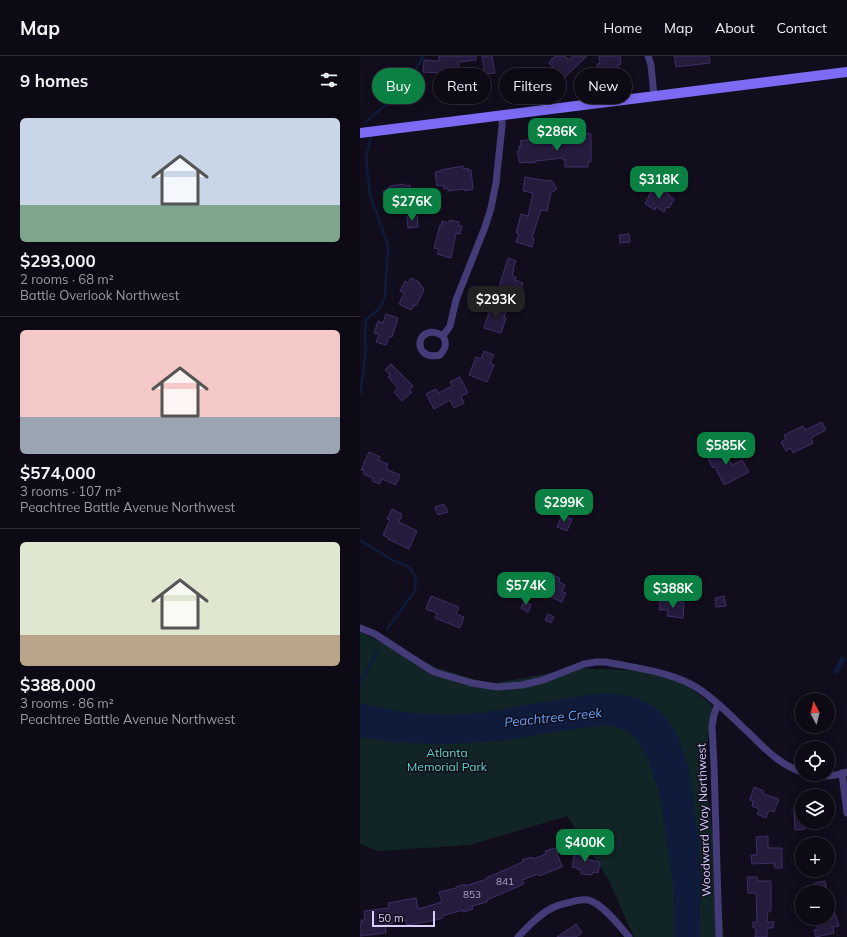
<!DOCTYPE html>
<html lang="en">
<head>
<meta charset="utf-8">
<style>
	body { margin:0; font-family:Mulish,sans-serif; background:#16131f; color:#f1f3f6; height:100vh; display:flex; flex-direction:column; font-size:15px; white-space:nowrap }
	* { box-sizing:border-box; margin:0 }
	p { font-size:13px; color:#9a9aa1 }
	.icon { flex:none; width:22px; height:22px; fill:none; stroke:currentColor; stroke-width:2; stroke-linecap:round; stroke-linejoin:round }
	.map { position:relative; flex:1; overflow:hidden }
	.panel { display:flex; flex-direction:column; background:#0d0a16; width:360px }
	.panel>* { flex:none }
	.top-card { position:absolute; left:12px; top:12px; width:380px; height:36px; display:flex; gap:8px }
	.needle { width:26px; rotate:353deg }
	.tools { position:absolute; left:435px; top:637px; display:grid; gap:8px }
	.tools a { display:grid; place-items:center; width:40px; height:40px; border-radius:50%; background:#0d0a16; box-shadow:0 2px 10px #0003,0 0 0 1px #2d2b35; font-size:20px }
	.scale { position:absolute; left:12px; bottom:10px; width:63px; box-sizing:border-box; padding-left:4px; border:2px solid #d6cdfb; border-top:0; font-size:11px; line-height:14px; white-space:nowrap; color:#d6cdfb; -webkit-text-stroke:3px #110d1d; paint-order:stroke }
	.price { position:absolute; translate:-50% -34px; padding:0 9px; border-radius:8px; background:#0b8043; color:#fff; font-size:13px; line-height:26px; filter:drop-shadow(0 1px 2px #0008) }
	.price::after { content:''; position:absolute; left:50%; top:24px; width:12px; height:9px; margin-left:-6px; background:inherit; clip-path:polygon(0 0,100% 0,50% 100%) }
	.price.current { background:#222; color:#fff }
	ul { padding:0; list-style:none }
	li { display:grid; align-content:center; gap:8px; height:212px; padding:0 20px }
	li+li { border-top:1px solid #2d2b35 }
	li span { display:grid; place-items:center; height:124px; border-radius:6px; color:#555 }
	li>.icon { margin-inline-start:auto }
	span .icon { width:72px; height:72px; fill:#fffc; stroke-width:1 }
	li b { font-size:17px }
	h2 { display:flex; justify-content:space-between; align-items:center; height:48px; padding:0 20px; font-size:17px }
	.tag { padding:0 14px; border-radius:18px; background:#0d0a16; box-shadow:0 2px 10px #0003,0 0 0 1px #2d2b35; font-size:14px; line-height:36px }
	.tag.current { background:#0b8043; color:#fff }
	header { display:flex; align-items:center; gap:24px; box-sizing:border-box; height:56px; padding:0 20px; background:#0d0a16; border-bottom:1px solid #2d2b35 }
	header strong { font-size:19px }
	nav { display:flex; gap:22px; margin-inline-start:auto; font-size:14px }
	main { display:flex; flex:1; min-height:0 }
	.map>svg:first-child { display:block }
	.green { fill:#112526 }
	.water { fill:#0e1b3b }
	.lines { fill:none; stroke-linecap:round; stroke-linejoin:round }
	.stream { stroke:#0e1b3b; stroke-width:2.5 }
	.building { fill:#251b3c; stroke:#3f2f66 }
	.street { stroke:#443c78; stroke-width:7 }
	.secondary { stroke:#7c6cf3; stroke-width:10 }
	.labels { text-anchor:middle; stroke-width:3; stroke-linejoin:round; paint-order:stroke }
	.number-label { font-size:10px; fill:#aaa0cb }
	.park-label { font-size:12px; fill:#60d4c1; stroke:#110d1d }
	.street-label { font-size:12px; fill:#d6cdfb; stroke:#110d1d }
	.water-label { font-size:13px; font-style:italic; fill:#64a4f2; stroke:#110d1d }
</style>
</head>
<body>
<header>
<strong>Map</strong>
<nav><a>Home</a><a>Map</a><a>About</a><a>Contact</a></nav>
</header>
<main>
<section class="panel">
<h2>9 homes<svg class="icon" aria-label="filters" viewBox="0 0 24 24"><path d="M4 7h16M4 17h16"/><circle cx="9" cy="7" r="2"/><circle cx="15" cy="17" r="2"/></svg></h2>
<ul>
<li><span style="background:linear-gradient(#c9d6e8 70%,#7fa58c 0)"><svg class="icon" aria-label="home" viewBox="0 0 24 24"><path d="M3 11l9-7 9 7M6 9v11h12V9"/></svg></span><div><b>$293,000</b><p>2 rooms · 68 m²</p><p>Battle Overlook Northwest</p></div></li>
<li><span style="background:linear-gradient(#f6c9c9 70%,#9aa5b1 0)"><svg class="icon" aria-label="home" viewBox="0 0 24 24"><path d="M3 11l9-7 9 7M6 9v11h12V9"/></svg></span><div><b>$574,000</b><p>3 rooms · 107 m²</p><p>Peachtree Battle Avenue Northwest</p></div></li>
<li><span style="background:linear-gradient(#dfe7d0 75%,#b9a48a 0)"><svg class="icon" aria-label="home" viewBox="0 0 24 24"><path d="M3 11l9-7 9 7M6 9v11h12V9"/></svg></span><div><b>$388,000</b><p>3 rooms · 86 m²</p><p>Peachtree Battle Avenue Northwest</p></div></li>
</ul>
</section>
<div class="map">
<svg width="487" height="881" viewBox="0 0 487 881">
	<rect width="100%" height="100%" fill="#110d1d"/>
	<path class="green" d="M0 576 78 612 130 628 216 612 310 616 353 650 344 711 362 853 364 881H274L247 821 207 760 110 789 18 795 0 788Z"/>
	<g class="water">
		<path d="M481 600 486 602 478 618 473 616Z"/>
		<path d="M241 637C261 638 281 640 298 654 326 677 332 726 335 760 337 774 339 788 340 802 341 828 340 855 340 881H314L313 829 302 751 297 730 289 706 277 684 268 676 257 671 244 669 207 674 145 684 95 688H70L33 686 0 681V647L40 656 84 659 121 657 191 645Z"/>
	</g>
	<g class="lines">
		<g class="stream">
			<path d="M7 65 48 29 63 0"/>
			<path d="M0 338 4 312 6 292 5 281 6 264 20 252 25 240 28 189 10 139 6 102 11 81"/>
			<path d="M0 484 32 504 47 510 51 513 56 522 55 535 27 573"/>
			<path d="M0 626 18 596"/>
		</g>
	</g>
	<g class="building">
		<path d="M79 0H116V4L99 6 98 18 63 16 64 4 79 5Z"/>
		<path d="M122 0H132L135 17 125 18Z"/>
		<path d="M195 0H205L209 4 213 0H227L203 23 190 8 189 6Z"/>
		<path d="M239 0H260L261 8 258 9 259 15 238 18 237 8 240 7Z"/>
		<path d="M314 0H349L350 7 316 11Z"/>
		<path d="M222 77 231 78V106H228V111H205V104H203V102L176 105V106L168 107V106L160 107 157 96 159 95V90H161L160 85 180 82 181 83H192L193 93 205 84 209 87 221 88Z"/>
		<path d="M103 110V113L108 112V115L111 114 113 133 105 135V133L88 135V132L84 133 83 129 77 130 75 116 81 115V114Z"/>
		<path d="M165 121 188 125 191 124 197 133 191 137 187 155 181 154 172 182 174 183 172 191 156 186 159 178 156 177 161 158 168 160 173 137 163 135Z"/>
		<path d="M45 128 46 130 50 129 51 139H50V141L36 144V142L24 144 23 135 27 134V132H30V130Z"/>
		<path d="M293 132 299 136 300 133 310 139 309 140 314 143 309 152 306 151 304 156 296 151 295 154 285 148Z"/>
		<path d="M57 160 58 171 48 172 47 161Z"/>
		<path d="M90 164 99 166 98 169 102 170 100 178 96 177 91 202 77 198 79 193 74 192 80 169H81L82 165 89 167Z"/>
		<path d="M269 178 270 186 260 187 259 179Z"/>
		<path d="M148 202 156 205 153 213 154 214 152 220 156 221 155 224 163 227 161 234H160L157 241 138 234Z"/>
		<path d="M51 222 59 226 64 234 56 250 54 249 51 254 39 248 44 237 40 235 45 225 48 227Z"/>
		<path d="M131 251 146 256 144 261 146 262 141 277 124 272Z"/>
		<path d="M26 258 38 262 32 281H29L26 289 16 286 19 278 14 277 18 265 23 267Z"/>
		<path d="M124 295 134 299 130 307 134 309 127 326 109 319 116 301 121 303Z"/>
		<path d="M31 308 53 330 49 334 52 336 42 345 34 336 38 332 28 321 30 319 25 314Z"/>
		<path d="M100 321 108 337 101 340 104 347 94 352 90 344 74 353 66 338 76 333 79 337 92 330 90 326Z"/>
		<path d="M462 366 466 374 451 382 453 387 433 397 431 392 426 395 421 386 426 383 424 379 443 370 445 374Z"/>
		<path d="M362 390 372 409 382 404 389 416 364 429 355 411 353 412 346 399Z"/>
		<path d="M9 396 20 401 18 404 28 408 26 413 40 419 36 429 22 423 20 428 12 425 13 422 3 418 5 415 1 414Z"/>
		<path d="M84 448 88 456 78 459 75 451Z"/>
		<path d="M32 453 42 458 39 466 57 475 49 493 28 483 29 482 23 479 30 464 27 463Z"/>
		<path d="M202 459 212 463 207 475 197 471Z"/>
		<path d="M183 518 189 521 190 518 200 522 199 526 205 529 202 536 206 537 202 546 171 532 175 521 180 523Z"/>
		<path d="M71 540 99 551 96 558 104 561 100 572 75 562 77 557 66 553Z"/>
		<path d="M364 540 366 550 356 551 355 542Z"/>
		<path d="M164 545 171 549 168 556 161 552Z"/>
		<path d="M300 545 314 547V545L324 546 323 562 307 560 308 554H299Z"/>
		<path d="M188 558 194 561 191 567 185 564Z"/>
		<path d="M394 731 404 735 403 738 419 743 414 756 409 754 406 762 397 758 399 753 392 750 393 745 390 744Z"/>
		<path d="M434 753H442V766H444L445 773 435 774Z"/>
		<path d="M408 780V792H422V812H415L414 807 392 808 391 799H397L396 781Z"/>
		<path d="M216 791 225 792 224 803 240 806 238 817 233 816 232 819 221 818V814L217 813V812L212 811Z"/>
		<path d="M195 792 202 811 179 820 178 818 162 824 164 828 127 844V846L112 850 113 853 103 856V854L82 860 83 862 71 865 47 869 46 864 25 869 26 877 0 880V867H2L1 864H5L4 855 29 852 28 847 56 842 58 853 82 846 79 836 96 832V831L105 828V830L127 823 126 822 163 806 162 804 172 801 173 803 186 798 185 795Z"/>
		<path d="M387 821H397L398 825H411V855H408L407 866H414L413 872H407V881H395L396 872H393V866H397L396 837H388Z"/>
		<path d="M465 825 467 836H457L455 827Z"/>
		<path d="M468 844H470L475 860H476L479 870 473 871 474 877 456 881 454 874 458 873 456 866 464 864 463 862H468Z"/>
		<path d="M216 868 222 877 216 881H197Z"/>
	</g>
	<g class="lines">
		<g class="street">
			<path d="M288 0 291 9 294 40"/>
			<path d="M83 280C87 287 86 292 80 299 50 306 56 264 83 280L90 270 96 244 125 171 131 152 136 127 142 70V59"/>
			<path d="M0 572 15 578 29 587 66 611 74 616 112 627 137 631 162 629 183 624 224 608 236 606H246C275 612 314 616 339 633 357 645 373 662 389 677 405 693 420 709 442 716"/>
			<path d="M358 648 354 659 352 670 354 709 359 881"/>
			<path d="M482 717 487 757"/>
			<path d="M450 718C462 721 476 720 487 716"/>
			<path d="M158 881C165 874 172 866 180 860 188 853 197 849 207 847 214 845 222 843 228 844 242 847 260 870 269 881"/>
		</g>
		<path class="secondary" d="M0 77 487 16"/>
	</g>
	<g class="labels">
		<g class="number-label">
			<text x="145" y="829">841</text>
			<text x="112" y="842">853</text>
		</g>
		<g class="park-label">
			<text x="87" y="701">Atlanta<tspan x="87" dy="14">Memorial Park</tspan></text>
		</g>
		<g class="street-label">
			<text transform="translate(344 764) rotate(-92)" y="4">Woodward Way Northwest</text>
		</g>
		<g class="water-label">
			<text transform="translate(193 661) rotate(-6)" y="5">Peachtree Creek</text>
		</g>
	</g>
</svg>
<div class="tools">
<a><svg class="needle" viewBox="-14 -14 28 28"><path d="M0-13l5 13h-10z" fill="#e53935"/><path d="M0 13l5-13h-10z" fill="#9a9aa1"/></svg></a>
<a><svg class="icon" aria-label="locate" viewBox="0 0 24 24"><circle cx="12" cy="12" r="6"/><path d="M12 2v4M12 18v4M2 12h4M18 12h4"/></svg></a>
<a><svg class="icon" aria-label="layers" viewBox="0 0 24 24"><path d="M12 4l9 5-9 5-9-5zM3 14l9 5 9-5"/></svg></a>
<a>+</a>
<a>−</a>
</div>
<div class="scale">50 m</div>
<b class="price" style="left:197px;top:96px">$286K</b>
<b class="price" style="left:299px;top:144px">$318K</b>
<b class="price" style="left:52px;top:166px">$276K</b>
<b class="price current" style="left:136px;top:264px">$293K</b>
<b class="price" style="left:366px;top:410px">$585K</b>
<b class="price" style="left:204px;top:467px">$299K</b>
<b class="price" style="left:166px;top:550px">$574K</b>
<b class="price" style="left:313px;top:553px">$388K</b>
<b class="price" style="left:225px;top:807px">$400K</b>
<div class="top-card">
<a class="tag current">Buy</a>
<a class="tag">Rent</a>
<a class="tag">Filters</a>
<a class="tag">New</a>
</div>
</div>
</main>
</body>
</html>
